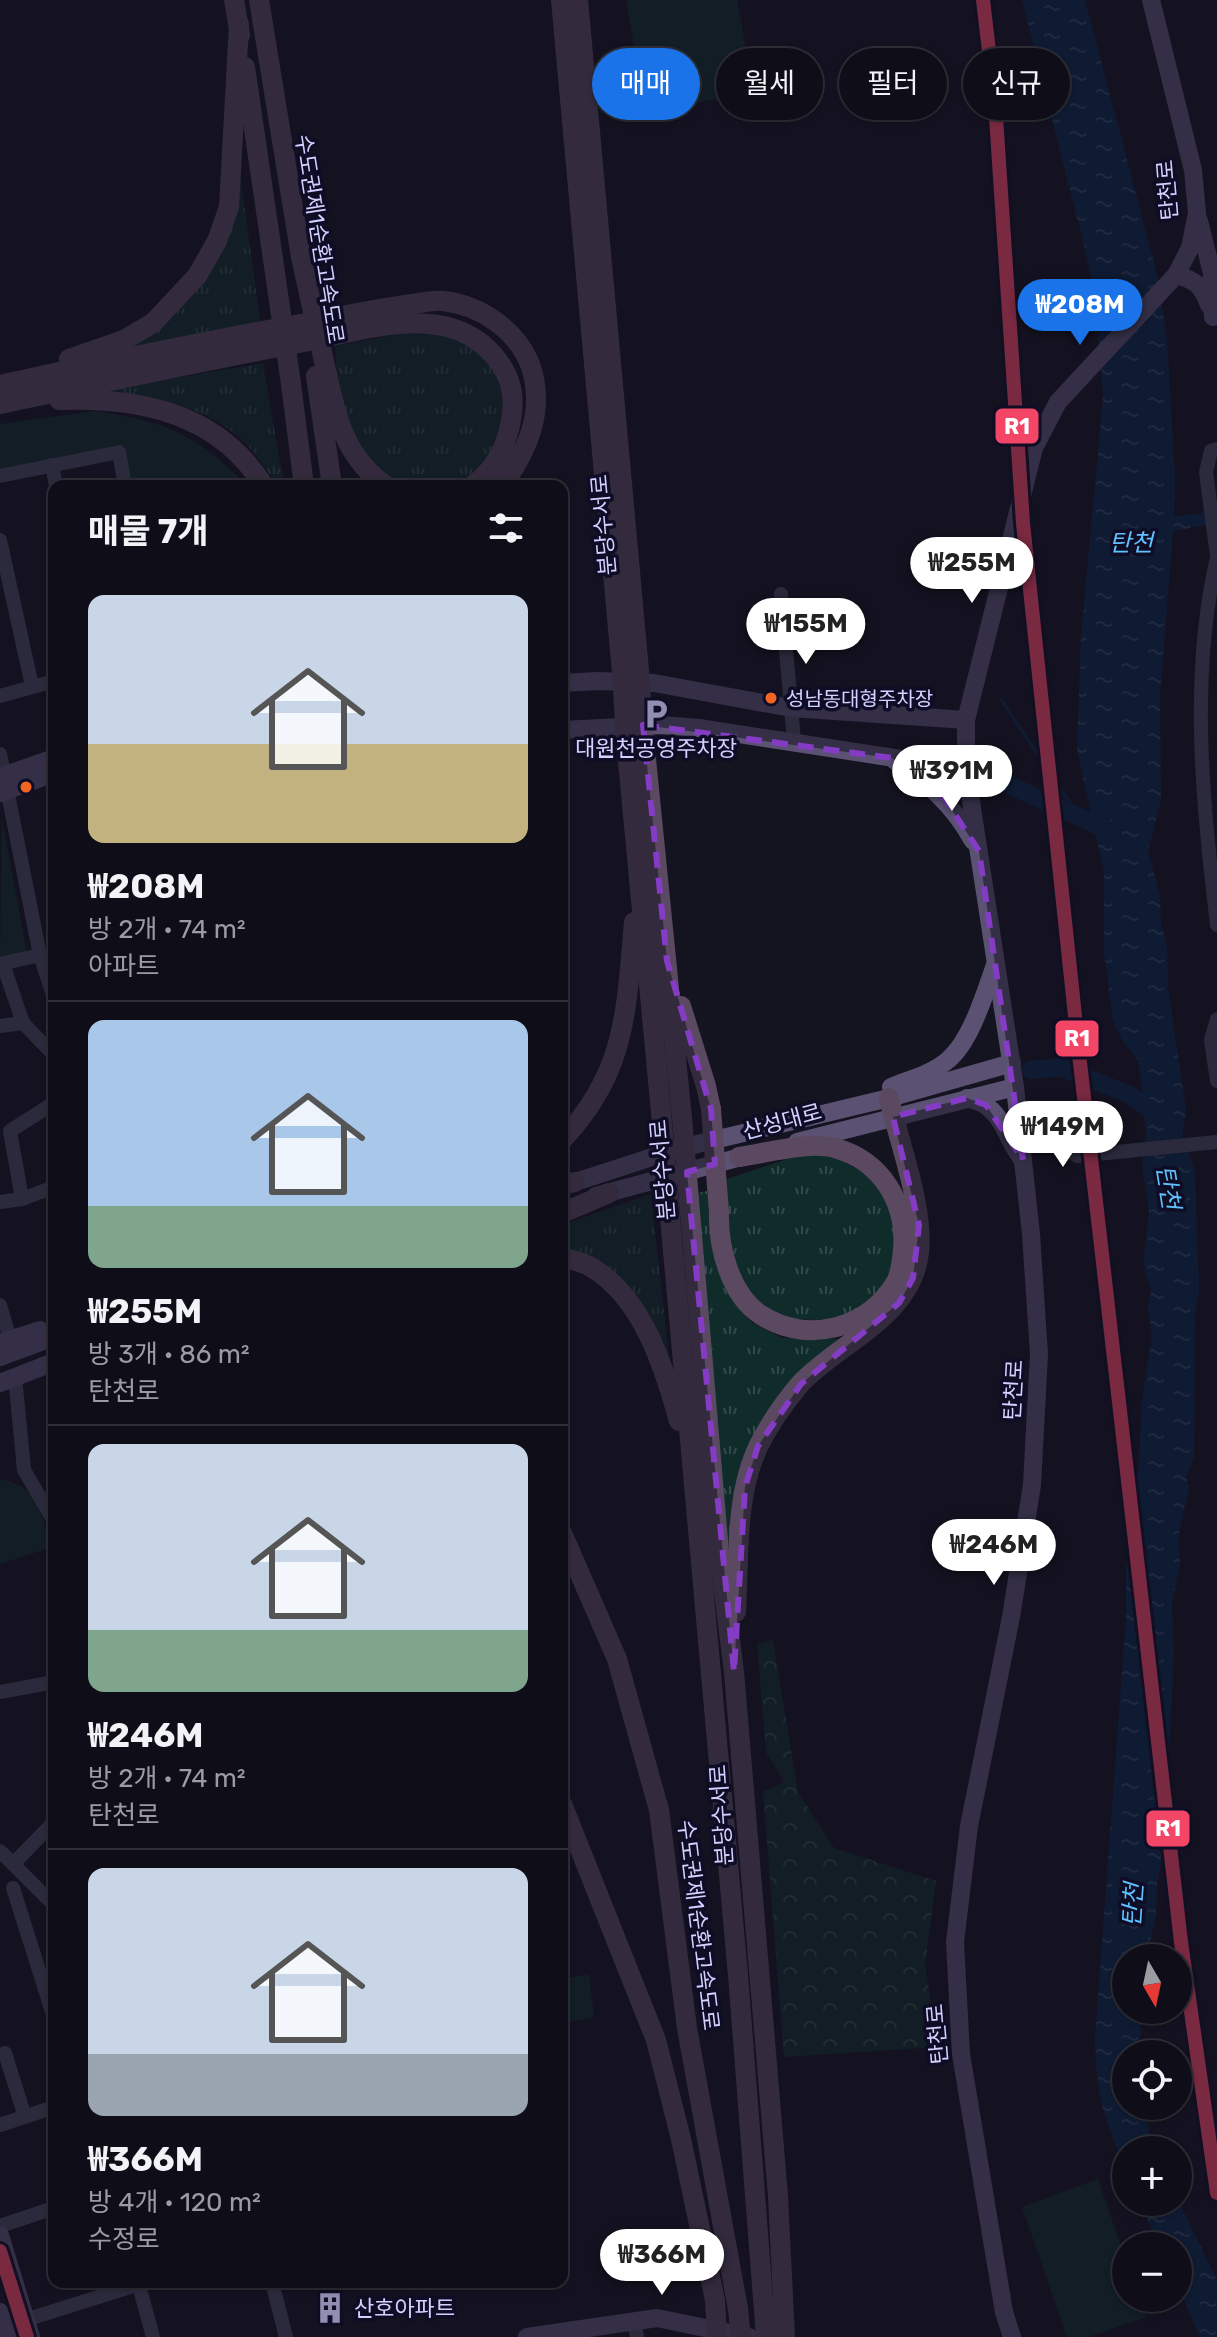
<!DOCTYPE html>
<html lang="ko">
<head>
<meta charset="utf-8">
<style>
	body { margin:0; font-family:Rubik,"Noto Sans KR",sans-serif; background:#181721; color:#f1f3f6; height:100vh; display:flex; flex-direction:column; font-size:30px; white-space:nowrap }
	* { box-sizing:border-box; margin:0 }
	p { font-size:26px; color:#9b9ca2 }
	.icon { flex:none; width:44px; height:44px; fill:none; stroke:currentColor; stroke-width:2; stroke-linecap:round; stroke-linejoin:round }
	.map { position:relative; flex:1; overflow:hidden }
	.side { position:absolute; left:48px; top:480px; width:520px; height:1808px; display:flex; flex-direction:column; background:#0f0e18; border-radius:16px; box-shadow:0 2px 6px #0004,0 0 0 2px #2f2e37 }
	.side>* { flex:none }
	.top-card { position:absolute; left:592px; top:48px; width:504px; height:72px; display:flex; gap:16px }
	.needle { width:52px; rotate:171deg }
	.buttons { position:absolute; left:1112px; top:1944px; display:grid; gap:16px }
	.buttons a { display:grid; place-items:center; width:80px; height:80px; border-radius:50%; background:#0f0e18; box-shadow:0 2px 6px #0004,0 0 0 2px #2f2e37; font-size:40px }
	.price { position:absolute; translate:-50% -68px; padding:0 18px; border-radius:28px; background:#fff; color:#222; font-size:26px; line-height:52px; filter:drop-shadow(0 2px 4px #0008) }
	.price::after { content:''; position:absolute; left:50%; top:48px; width:24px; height:18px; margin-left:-12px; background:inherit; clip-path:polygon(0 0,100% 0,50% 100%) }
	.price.on { background:#1a73e8; color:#fff }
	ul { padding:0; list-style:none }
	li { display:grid; align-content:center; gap:16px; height:424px; padding:0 40px }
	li+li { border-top:2px solid #2f2e37 }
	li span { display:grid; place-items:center; height:248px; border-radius:16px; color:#555 }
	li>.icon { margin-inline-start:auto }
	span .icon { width:144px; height:144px; fill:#fffc; stroke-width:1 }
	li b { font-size:34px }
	h2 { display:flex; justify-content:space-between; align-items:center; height:96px; padding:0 40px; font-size:34px }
	.tag { padding:0 28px; border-radius:36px; background:#0f0e18; box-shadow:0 2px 6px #0004,0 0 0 2px #2f2e37; font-size:28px; line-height:72px }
	.tag.on { background:#1a73e8; color:#fff }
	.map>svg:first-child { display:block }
	.grass { fill:url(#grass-tufts) }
	.forest { fill:url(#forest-crowns) }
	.green { fill:#102c2a }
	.water { fill:url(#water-ripples) }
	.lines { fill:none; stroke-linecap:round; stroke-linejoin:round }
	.stream { stroke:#0b2648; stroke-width:3 }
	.river { stroke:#0b2648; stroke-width:18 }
	.minor { stroke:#474861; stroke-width:14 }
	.major { stroke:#5b5273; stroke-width:18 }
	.highway { stroke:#5a4961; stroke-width:20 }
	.highway-bridge { stroke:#5a4961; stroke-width:20 }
	.rail-1-casing { stroke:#0f0d26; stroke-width:20 }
	.rail-1 { stroke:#f34667; stroke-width:14 }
	.marked { fill:none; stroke:#843cc5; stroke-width:6; stroke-dasharray:16 10; stroke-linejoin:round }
	.bus-dot { fill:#f26522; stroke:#0f0d26; stroke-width:3 }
	.labels { text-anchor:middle; stroke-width:7; stroke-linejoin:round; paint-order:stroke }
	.bus-label { font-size:20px; fill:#d3d1ff; stroke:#0f0d26; text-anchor:start }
	.street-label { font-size:22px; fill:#d3d1ff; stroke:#0f0d26 }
	.poi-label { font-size:22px; fill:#d3d1ff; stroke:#0f0d26 }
	.water-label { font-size:24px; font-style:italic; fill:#5fc2ff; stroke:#0f0d26 }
	.line-badge { stroke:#0f0d26; stroke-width:3 }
	.badge-label { font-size:22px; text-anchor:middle; font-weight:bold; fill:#fff }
</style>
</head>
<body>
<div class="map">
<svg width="1217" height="2337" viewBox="0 0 1217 2337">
	<defs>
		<pattern id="grass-tufts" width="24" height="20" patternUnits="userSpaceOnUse" patternTransform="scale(2)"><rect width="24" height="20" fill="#102c2a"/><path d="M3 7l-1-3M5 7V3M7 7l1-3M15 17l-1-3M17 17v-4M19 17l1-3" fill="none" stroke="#324a4a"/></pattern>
		<pattern id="forest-crowns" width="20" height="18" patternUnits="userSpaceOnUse" patternTransform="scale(2)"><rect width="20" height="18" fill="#102c2a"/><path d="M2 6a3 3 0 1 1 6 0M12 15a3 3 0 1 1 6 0" fill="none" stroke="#324a4a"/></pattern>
		<pattern id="water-ripples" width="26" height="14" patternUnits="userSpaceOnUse" patternTransform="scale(2)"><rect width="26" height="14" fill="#0b2648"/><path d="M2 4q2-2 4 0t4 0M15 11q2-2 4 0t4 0" fill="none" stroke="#2e4463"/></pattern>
	</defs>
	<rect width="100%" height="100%" fill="#141320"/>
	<g class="grass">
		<path d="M238 160 261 326 122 349 191 296Z"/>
		<path d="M421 330C441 333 467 339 483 353 490 360 494 372 498 380 512 417 496 459 462 480 450 487 434 486 420 486 390 486 383 479 367 455 361 447 354 439 349 430 337 406 337 372 335 346Z"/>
		<path d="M263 363 284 486H277C268 472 259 458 248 446 208 404 147 395 93 392Z"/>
		<path d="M809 1152 839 1159 871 1177 888 1200 898 1230 894 1271 880 1291 858 1311 836 1321 780 1318 755 1301 737 1275 726 1226 724 1180Z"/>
		<path d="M707 1191 725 1288 751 1322 782 1338 839 1339 739 1477 728 1546 697 1193Z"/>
		<path d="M651 1194 669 1357 592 1260 562 1247V1225Z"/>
	</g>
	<path class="forest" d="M773 1640 798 1792 834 1848 936 1881 925 1965 938 2047 784 2057 763 1792 784 1782 766 1752 757 1644Z"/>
	<g class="green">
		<path d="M626 0H737L754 92 646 112Z"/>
		<path d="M96 411C171 423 193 433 248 486H126L117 445 0 469V424Z"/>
		<path d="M2 820 27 953 2 956H0Z"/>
		<path d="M0 1479C40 1487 43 1514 49 1548L0 1564Z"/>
		<path d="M589 1974 594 2017 562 2023V1979Z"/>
		<path d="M1098 2179 1126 2261V2298H1139L1146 2317 1089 2337H1067L1022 2207Z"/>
	</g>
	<g class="water">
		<path d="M1022 0H1085L1156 270 1167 339 1175 479 1174 517 1217 511V523L1173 531 1160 695 1161 799 1148 851 1160 897 1161 924 1167 945 1168 988 1186 1110 1182 1135 1195 1171 1199 1291 1195 1311 1194 1459 1186 1476 1189 1489 1181 1522 1178 1539 1180 1563 1172 1605 1174 1654 1168 1772 1157 1792 1164 1843 1157 1885 1156 1914 1147 1958H1126V2010H1142L1139 2054H1126V2106H1146L1149 2134 1155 2150H1126V2169C1103 2118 1096 2093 1095 2037L1126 1618V1569L1136 1511 1142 1400 1152 1335 1148 1309 1151 1291 1143 1265 1149 1212 1142 1165 1146 1135 1142 1086 1138 1060 1123 1042 1113 1021 1104 952V873L1077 749 1081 636 1103 398 1098 319 1087 257Z"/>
		<path d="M1178 2200 1217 2280V2337H1200L1178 2286V2246H1160L1139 2202Z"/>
	</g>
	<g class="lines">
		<path class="stream" d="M1001 699 1078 815"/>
		<g class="river">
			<path d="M987 775 1112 832"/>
			<path d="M1031 1070 1060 1067 1130 1095 1157 1115"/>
		</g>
		<g class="minor">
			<path d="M1217 449 1211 451 1206 472 1217 556"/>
			<path d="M52 465 56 486"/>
			<path d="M0 476 119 452 125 486"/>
			<path d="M0 540 32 686"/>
			<path d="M1217 557C1189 679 1203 803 1217 925"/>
			<path d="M781 594 794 741"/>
			<path d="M0 696 54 681"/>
			<path d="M0 754 40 955 54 998"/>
			<path d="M0 964 40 955"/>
			<path d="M3 964 23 1023 54 1055"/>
			<path d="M1217 1019 1211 1040 1217 1081"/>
			<path d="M0 1026 23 1023"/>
			<path d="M1019 1125 1048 1136 1077 1156 1217 1142"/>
			<path d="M22 1199 10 1131 54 1103"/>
			<path d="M0 1202 22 1199 54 1187"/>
			<path d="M0 1305 10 1339"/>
			<path d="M15 1377 24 1470 54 1521"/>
			<path d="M0 1692 54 1682"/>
			<path d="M0 1851 54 1905"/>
			<path d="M14 1863 54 1822"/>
			<path d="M13 1888 54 2018"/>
			<path d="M5 2053 25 2117"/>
			<path d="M0 2125 54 2107"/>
			<path d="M0 2226 54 2208"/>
			<path d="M138 2282 153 2337"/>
			<path d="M272 2282 286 2337"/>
			<path d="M25 2320 146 2282"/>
			<path d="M636 2331 637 2337"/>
		</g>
		<g class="major">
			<path d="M1199 221 1212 273 1213 317"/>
			<path d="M1176 275C1195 280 1202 285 1209 305"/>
			<path d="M562 683 598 681 654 683 791 708 966 720"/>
			<path d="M562 730 661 725 699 728 966 769"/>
			<path d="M894 760C929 785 952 803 973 841"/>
			<path d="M0 777 54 758"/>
			<path d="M0 793 54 773"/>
			<path d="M891 1087C910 1079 932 1074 948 1060 971 1041 985 993 995 965"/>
			<path d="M967 1098C972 1100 981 1102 985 1105 1003 1116 1009 1143 1022 1159"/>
			<path d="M797 1142 1015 1087"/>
			<path d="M563 1186 677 1149 889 1098 1012 1063"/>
			<path d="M596 1196 752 1154"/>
			<path d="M0 1343 40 1330"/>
			<path d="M0 1357 54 1337"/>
			<path d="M0 1383 54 1362"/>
			<path d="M0 2235 31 2337"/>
			<path d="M0 2312 8 2337"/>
			<path d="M527 2337 657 2318 749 2337"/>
			<path d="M1012 2337 1004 2312 961 2054 955 1942 969 1826 1011 1617 1032 1485 1039 1354 1031 1234 1015 1087 966 769V720L1034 448 1058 402 1176 275 1190 248 1197 213 1193 170 1151 0"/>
		</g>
		<g class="highway">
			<path d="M234 0 240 35"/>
			<path d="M259 0 301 257"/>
			<path d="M561 0 622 672"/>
			<path d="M578 0 639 671"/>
			<path d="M245 67 273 259"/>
			<path d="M69 359 124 340 153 323 197 276 217 241 229 207 239 24"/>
			<path d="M327 375C338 421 345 457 386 486"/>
			<path d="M316 376 332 486"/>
			<path d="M291 384 304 486"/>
			<path d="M0 385C105 362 211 340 317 321 349 315 380 308 413 304 422 303 433 300 443 301 481 305 518 331 531 367 545 411 528 450 502 486"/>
			<path d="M59 400C140 397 218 413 264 486"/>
			<path d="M0 404C100 383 199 362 299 343 344 335 393 318 438 325 481 332 518 368 512 414 508 444 497 468 472 486"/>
			<path d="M644 739 682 1118"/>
			<path d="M626 740 662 1123"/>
			<path d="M681 1006 706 1086 711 1109"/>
			<path d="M562 1140C627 1072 626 1010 634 922"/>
			<path d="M562 1185 575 1182"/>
			<path d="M689 1200 719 1552 734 1672 778 2196 785 2337"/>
			<path d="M669 1206 738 1975 766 2337"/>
			<path d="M719 1212C718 1247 730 1295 761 1315 807 1345 870 1329 897 1280 901 1271 902 1259 903 1250 907 1203 882 1161 835 1148 808 1141 767 1153 739 1157"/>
			<path d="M562 1213 609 1193"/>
			<path d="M562 1257C571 1260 583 1262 591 1267 643 1298 664 1367 679 1421"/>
			<path d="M562 1533 617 1659 659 1810 687 2028 738 2309"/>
			<path d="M736 1612C739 1558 735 1494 759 1445 770 1423 785 1402 800 1384 839 1342 913 1317 919 1252 924 1208 899 1142 889 1098"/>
			<path d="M562 1804 656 2040 681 2139 715 2300"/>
		</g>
		<g class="highway-bridge">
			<path d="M301 257 327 375"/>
			<path d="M273 259 291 384"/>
			<path d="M639 671 644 739"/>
			<path d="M622 672 626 740"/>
			<path d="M711 1109 719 1212"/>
			<path d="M682 1118 689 1200"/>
			<path d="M662 1123 669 1206"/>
			<path d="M715 2300 717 2337"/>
			<path d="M738 2309 741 2337"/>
		</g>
		<defs>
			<g id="rail-1">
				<path d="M983 0 995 102 1023 523 1079 1054 1181 1942 1217 2193"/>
				<path d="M0 2251 27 2337"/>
			</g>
		</defs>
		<use href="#rail-1" class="rail-1-casing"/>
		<use href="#rail-1" class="rail-1"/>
	</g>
	<path d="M0 0H1217V2337H0ZM643 725 892 758 944 798 979 851 1023 1160 986 1105 967 1098 893 1117 919 1225 913 1278 899 1303 801 1384 758 1446 745 1487 734 1672 687 1172 715 1164 711 1109 667 961Z" fill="#141320" fill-opacity=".55" fill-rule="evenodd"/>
	<path class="marked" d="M643 725 892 758 944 798 979 851 1023 1160 986 1105 967 1098 893 1117 919 1225 913 1278 899 1303 801 1384 758 1446 745 1487 734 1672 687 1172 715 1164 711 1109 667 961Z"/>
	<defs>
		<symbol id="parking-bare" viewBox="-9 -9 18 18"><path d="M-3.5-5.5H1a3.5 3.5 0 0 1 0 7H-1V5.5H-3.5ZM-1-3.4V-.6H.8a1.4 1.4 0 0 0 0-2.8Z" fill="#908eb1" stroke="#0f0d26" stroke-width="2.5" paint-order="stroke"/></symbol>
		<symbol id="building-bare" viewBox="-9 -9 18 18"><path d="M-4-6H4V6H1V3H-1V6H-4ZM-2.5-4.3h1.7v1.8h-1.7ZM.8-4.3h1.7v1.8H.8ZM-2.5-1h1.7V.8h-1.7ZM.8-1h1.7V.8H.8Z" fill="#908eb1" stroke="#0f0d26" stroke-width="2.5" paint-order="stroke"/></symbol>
	</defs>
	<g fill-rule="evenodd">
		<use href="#parking-bare" x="634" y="692" width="44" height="44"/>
		<use href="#building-bare" x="308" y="2286" width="44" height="44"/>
	</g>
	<g class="bus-dot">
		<circle cx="771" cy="698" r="7"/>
		<circle cx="26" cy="787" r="7"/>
	</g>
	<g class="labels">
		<g class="bus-label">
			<text x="786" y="706">성남동대형주차장</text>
		</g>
		<g class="street-label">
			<text transform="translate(1167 190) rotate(-95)" y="8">탄천로</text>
			<text transform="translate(320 239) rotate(81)" y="8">수도권제1순환고속도로</text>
			<text transform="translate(603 525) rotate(-95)" y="8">분당수서로</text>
			<text transform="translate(782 1121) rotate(-15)" y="8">산성대로</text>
			<text transform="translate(662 1170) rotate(-95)" y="8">분당수서로</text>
			<text transform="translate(1013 1390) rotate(-87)" y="8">탄천로</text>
			<text transform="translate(721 1815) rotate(-94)" y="8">분당수서로</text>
			<text transform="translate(699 1925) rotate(83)" y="8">수도권제1순환고속도로</text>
			<text transform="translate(937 2034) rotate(-95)" y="8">탄천로</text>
		</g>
		<g class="poi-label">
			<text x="656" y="756">대원천공영주차장</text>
			<text x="354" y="2316" text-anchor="start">산호아파트</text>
		</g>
		<g class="water-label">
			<text x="1131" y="551">탄천</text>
			<text transform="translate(1168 1187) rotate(81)" y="8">탄천</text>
			<text transform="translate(1133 1905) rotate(-86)" y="8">탄천</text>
		</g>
	</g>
	<g class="line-badge">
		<rect x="994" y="407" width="46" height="38" rx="8" fill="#f34667"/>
		<rect x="1054" y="1019" width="46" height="39" rx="8" fill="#f34667"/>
		<rect x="1145" y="1809" width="46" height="39" rx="8" fill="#f34667"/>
	</g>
	<g class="badge-label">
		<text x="1017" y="434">R1</text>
		<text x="1077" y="1046">R1</text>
		<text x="1168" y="1836">R1</text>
	</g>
</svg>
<div class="buttons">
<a><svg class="needle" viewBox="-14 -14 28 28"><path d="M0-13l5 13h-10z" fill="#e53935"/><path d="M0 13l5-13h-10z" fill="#9b9ca2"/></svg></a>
<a><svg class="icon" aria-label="locate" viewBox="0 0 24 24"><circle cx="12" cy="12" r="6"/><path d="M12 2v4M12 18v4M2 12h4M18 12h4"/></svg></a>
<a>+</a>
<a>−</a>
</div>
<b class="price on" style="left:1080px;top:347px">₩208M</b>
<b class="price" style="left:972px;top:605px">₩255M</b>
<b class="price" style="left:806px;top:666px">₩155M</b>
<b class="price" style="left:952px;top:813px">₩391M</b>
<b class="price" style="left:1063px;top:1169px">₩149M</b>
<b class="price" style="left:994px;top:1587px">₩246M</b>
<b class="price" style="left:662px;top:2297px">₩366M</b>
<div class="top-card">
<a class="tag on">매매</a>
<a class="tag">월세</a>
<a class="tag">필터</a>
<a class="tag">신규</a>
</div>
<section class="side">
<h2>매물 7개<svg class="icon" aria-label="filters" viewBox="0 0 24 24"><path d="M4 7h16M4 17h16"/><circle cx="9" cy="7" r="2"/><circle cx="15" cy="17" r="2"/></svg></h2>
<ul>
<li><span style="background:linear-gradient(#c9d6e8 60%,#c2b280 0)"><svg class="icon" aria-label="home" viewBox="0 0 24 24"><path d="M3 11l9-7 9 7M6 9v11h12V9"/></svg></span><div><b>₩208M</b><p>방 2개 · 74 m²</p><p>아파트</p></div></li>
<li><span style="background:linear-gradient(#a9c7e8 75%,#7fa58c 0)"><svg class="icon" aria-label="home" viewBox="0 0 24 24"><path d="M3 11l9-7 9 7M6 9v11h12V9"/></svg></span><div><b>₩255M</b><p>방 3개 · 86 m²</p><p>탄천로</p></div></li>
<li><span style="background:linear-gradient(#c9d6e8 75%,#7fa58c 0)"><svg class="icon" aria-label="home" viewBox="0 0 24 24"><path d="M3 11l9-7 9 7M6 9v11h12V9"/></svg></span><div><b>₩246M</b><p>방 2개 · 74 m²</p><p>탄천로</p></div></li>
<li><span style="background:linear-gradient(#c9d6e8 75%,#9aa5b1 0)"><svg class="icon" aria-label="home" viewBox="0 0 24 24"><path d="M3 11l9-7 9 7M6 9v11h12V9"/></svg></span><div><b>₩366M</b><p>방 4개 · 120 m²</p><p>수정로</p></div></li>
</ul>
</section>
</div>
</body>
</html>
